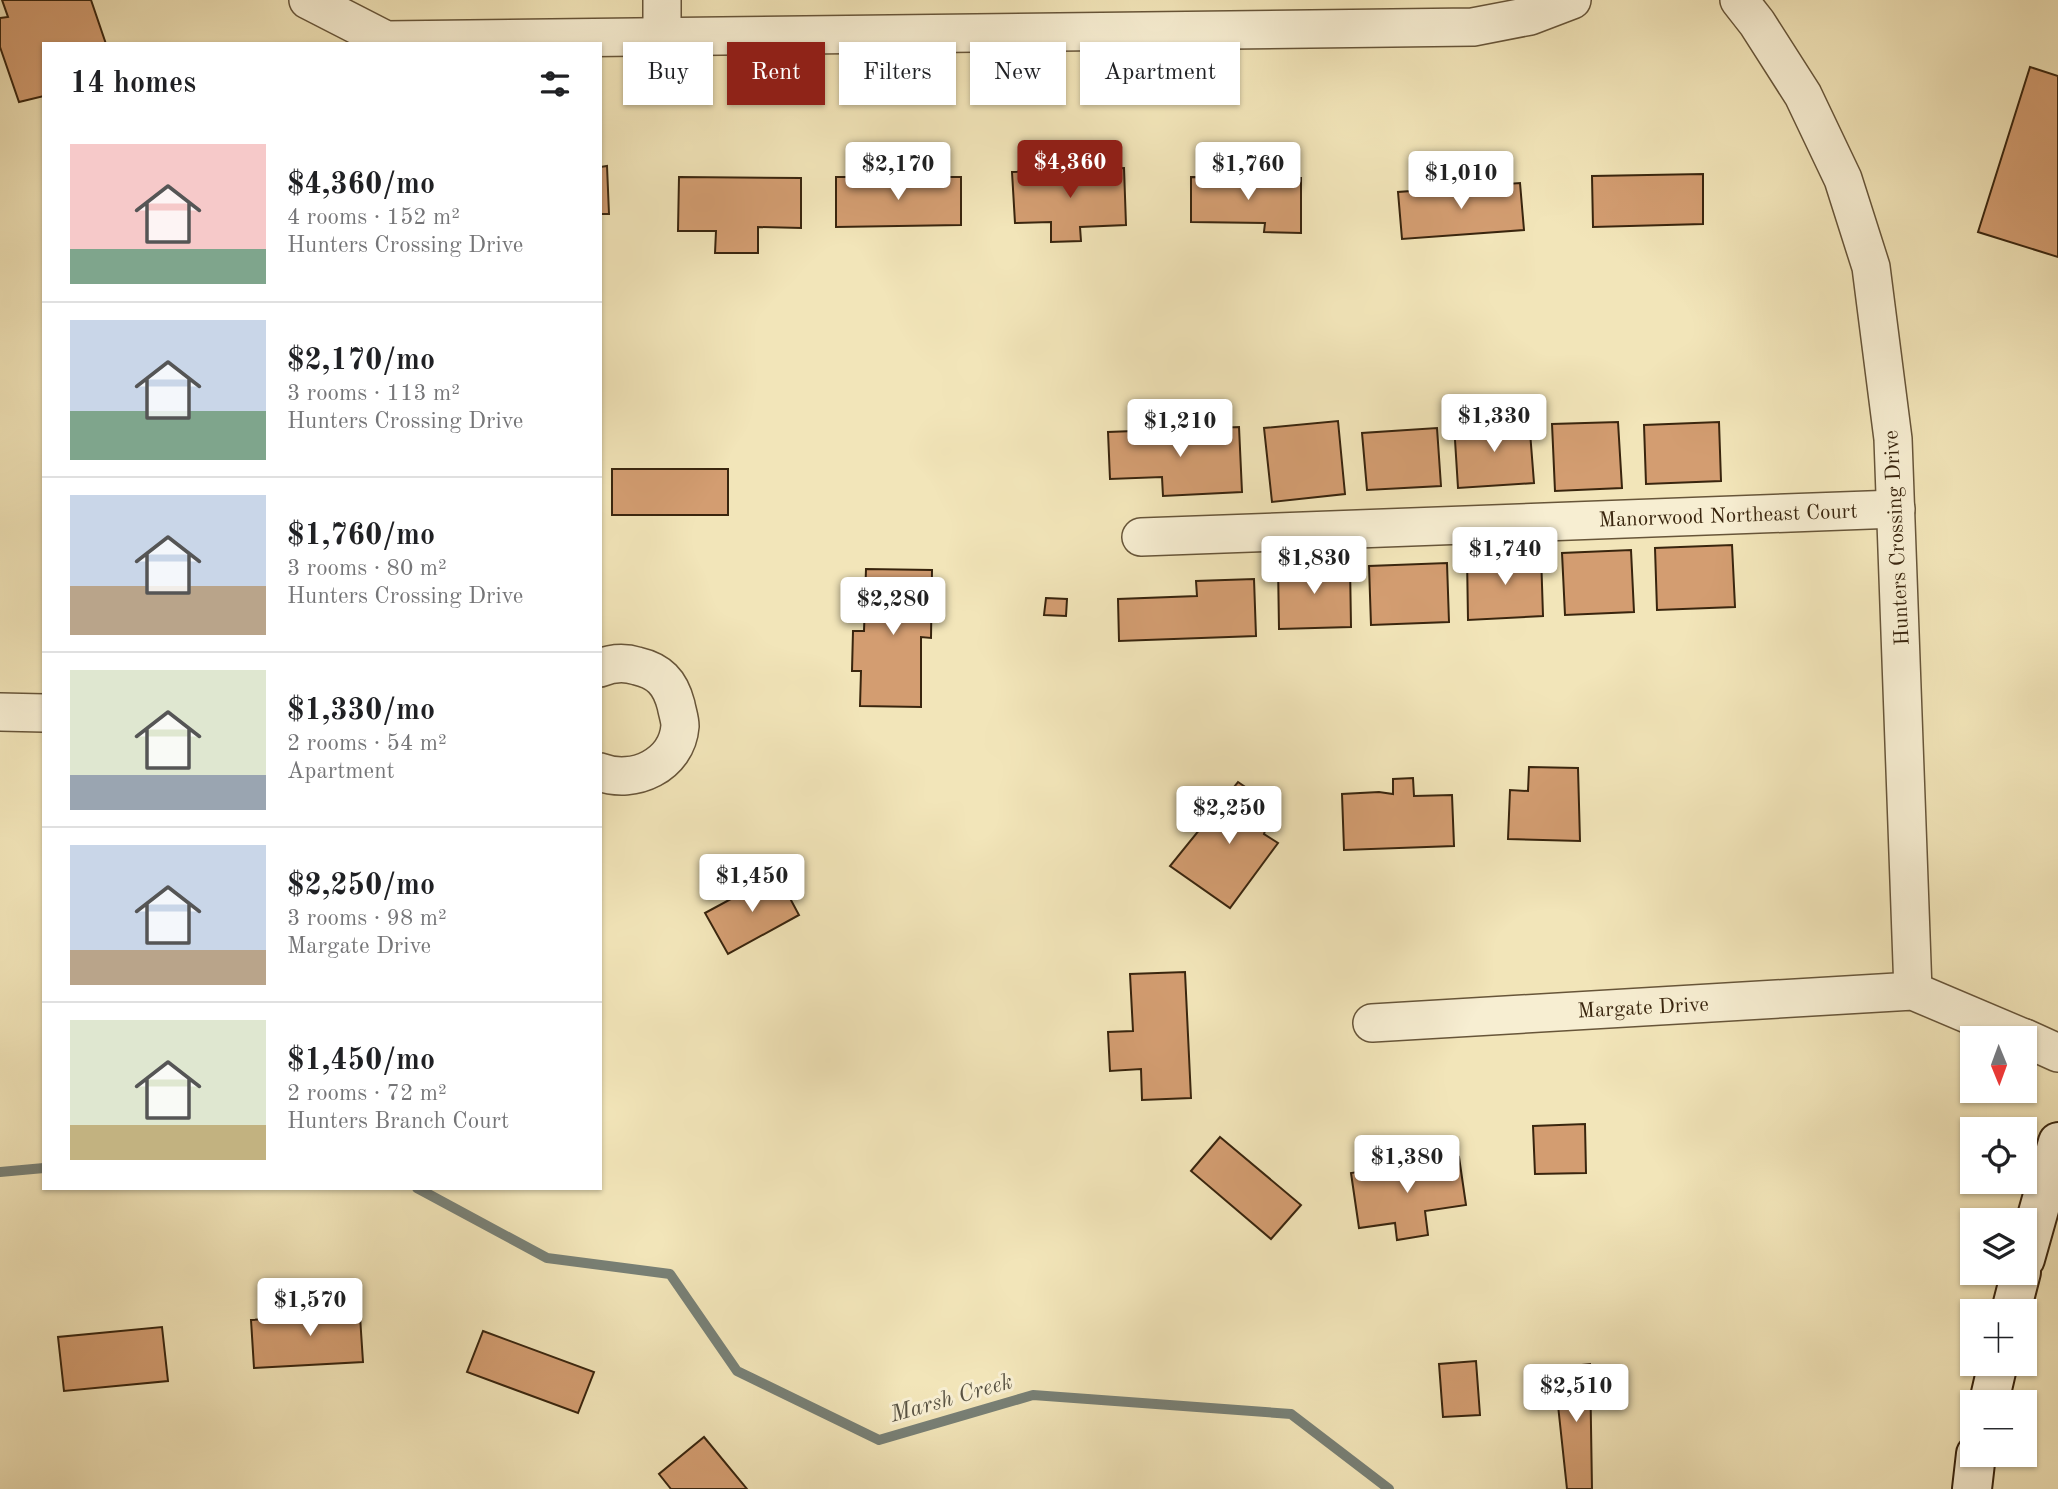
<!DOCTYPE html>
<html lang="en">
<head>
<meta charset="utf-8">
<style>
	body { margin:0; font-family:"Old Standard TT",serif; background:#f6f6f6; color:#202124; height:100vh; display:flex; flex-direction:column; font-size:26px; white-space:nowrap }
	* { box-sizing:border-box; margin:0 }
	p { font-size:23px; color:#757577 }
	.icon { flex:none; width:38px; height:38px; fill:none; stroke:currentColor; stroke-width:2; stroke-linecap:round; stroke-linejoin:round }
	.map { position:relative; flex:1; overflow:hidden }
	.details { position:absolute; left:42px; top:42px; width:560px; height:1148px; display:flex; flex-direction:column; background:#fff; border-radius:0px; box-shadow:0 2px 5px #0004 }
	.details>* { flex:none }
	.top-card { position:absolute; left:623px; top:42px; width:665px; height:63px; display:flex; gap:14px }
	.needle { width:46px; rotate:179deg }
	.buttons { position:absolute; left:1960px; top:1026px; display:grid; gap:14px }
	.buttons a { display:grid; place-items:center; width:77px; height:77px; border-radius:0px; background:#fff; box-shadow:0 2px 5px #0004; font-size:35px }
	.price { position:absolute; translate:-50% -60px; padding:0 16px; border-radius:7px; background:#fff; color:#222; font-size:23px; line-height:46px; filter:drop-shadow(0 2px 4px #0008) }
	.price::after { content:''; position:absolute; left:50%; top:42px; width:21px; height:16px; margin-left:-10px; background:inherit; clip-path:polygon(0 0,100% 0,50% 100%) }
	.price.active { background:#8f2418; color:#fff }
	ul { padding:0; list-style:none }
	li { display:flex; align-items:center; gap:21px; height:175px; padding:0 28px }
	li+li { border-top:2px solid #e0e0e0 }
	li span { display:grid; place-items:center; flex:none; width:196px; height:140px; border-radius:0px; color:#555 }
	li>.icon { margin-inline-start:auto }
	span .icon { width:84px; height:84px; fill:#fffc; stroke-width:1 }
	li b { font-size:30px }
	h2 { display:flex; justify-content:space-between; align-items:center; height:84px; padding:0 28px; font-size:30px }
	.chip { padding:0 24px; border-radius:0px; background:#fff; box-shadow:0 2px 5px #0004; font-size:24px; line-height:63px }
	.chip.active { background:#8f2418; color:#fff }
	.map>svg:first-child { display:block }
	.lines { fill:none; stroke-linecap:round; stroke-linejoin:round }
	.stream { stroke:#788076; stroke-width:10 }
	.building { fill:#d39d71; stroke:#39250e; stroke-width:2 }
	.street-casing { stroke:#675539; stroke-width:40 }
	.secondary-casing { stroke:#39250e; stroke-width:42 }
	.street { stroke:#f7eed2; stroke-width:37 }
	.secondary { stroke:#f7eed2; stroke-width:38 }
	.labels { text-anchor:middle; stroke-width:6; stroke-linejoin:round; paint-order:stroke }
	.street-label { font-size:21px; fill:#39250e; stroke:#f7eed2 }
	.water-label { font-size:23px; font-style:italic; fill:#585242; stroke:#f7eed2 }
</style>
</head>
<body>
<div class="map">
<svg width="2058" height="1489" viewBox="0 0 2058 1489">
	<rect width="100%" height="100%" fill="#f2e5b9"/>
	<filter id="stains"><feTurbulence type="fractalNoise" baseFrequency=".00286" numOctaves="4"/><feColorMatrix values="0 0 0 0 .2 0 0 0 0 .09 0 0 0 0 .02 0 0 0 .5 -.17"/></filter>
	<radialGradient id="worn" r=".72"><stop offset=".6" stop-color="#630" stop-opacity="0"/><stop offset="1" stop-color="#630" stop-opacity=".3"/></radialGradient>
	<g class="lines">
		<g class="stream">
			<path d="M0 1172 44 1168"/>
			<path d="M417 1188 547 1258 670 1274 737 1371 879 1440 1033 1395 1291 1414 1389 1489"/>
		</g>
	</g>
	<g class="building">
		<path d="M2 0H91L106 44H44V96L19 102 0 47V18L8 17Z"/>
		<path d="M2030 67 2058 76V257L1978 232Z"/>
		<path d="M607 166 609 214H600V167Z"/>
		<path d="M1124 168 1126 225 1080 227 1081 241 1051 242V222L1015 223 1012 172Z"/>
		<path d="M1703 174V224L1593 227 1592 176Z"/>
		<path d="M679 177 801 178V228L758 227V253H715L716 231H678Z"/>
		<path d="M836 177H961V225L836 227Z"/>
		<path d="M1191 177 1301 178V233L1264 232 1265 223 1191 222Z"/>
		<path d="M1520 183 1524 230 1402 239 1398 192Z"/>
		<path d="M1529 419 1534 483 1458 488 1454 424Z"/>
		<path d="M1338 421 1345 494 1272 502 1264 428Z"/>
		<path d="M1618 422 1622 488 1555 491 1552 424Z"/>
		<path d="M1719 422 1721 481 1646 484 1644 425Z"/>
		<path d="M1239 427 1242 492 1163 496 1162 477 1110 479 1108 432Z"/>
		<path d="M1437 428 1441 486 1367 490 1362 433Z"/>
		<rect x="612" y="469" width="116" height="46"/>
		<path d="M1732 545 1735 607 1657 610 1655 548Z"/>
		<path d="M1631 550 1634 612 1565 615 1562 553Z"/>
		<path d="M1541 554 1543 616 1468 620 1467 557Z"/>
		<path d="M1447 563 1449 622 1371 625 1369 566Z"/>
		<path d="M1350 564 1351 627 1279 629 1278 565Z"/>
		<path d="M866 569 932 570 931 638 921 637V707L860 706 861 671H852L853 631H864Z"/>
		<path d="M1254 579 1256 636 1119 641 1118 599 1197 596 1196 581Z"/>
		<path d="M1046 598 1067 599 1066 616 1044 615Z"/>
		<path d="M1529 767 1578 768 1580 841 1508 839 1510 790 1528 791Z"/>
		<path d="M1413 778 1414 796 1452 795 1454 846 1344 850 1342 794 1379 792 1393 794V779Z"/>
		<path d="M1238 782 1273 806 1264 834 1278 843 1230 908 1170 866Z"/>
		<path d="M777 874 799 915 728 954 705 913Z"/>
		<path d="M1185 972 1191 1098 1142 1100 1141 1069 1110 1071 1108 1032 1133 1031 1130 974Z"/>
		<path d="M1585 1124 1586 1173 1535 1174 1533 1126Z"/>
		<path d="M1220 1137 1301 1205 1271 1239 1191 1171Z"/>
		<path d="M1459 1157 1466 1205 1425 1211 1428 1235 1397 1240 1395 1223 1359 1228 1351 1173Z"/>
		<path d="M359 1301 363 1362 254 1368 251 1320 323 1315 322 1303Z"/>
		<path d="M162 1327 168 1381 64 1391 58 1337Z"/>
		<path d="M483 1331 594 1372 578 1413 467 1372Z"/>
		<path d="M1476 1361 1480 1415 1443 1417 1439 1364Z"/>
		<path d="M1590 1364 1592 1489H1567L1554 1368Z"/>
		<path d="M704 1437 747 1489H671L659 1474Z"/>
	</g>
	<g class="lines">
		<defs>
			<g id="street">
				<path d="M308 0 386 40 1473 27 1530 16 1572 0"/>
				<path d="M662 0V37"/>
				<path d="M1739 0 1757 23 1803 95 1843 179 1871 267 1893 439 1913 991"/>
				<path d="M1141 537 1896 509"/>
				<path d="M600 668C612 663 624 662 637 666 659 671 670 682 676 705 677 711 680 719 680 726 677 765 634 785 600 772"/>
				<path d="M0 712 44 713"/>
				<path d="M1372 1023 1913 991 2024 1038"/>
				<path d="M2025 1038 2058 1053"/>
			</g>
			<g id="secondary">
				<path d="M2025 1259 2058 1142"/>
				<path d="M2011 1311 2021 1272"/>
				<path d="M1989 1402 1998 1363"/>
				<path d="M1972 1489 1976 1454"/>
			</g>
		</defs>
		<use href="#street" class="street-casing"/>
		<use href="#secondary" class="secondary-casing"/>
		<use href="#street" class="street"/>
		<use href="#secondary" class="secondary"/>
	</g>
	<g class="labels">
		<g class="street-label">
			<text transform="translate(1728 515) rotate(-2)" y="7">Manorwood Northeast Court</text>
			<text transform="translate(1896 538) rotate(-93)" y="7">Hunters Crossing Drive</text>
			<text transform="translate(1643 1007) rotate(-3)" y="7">Margate Drive</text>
		</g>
		<g class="water-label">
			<text transform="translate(951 1397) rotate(-16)" y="8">Marsh Creek</text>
		</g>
	</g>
	<rect width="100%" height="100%" filter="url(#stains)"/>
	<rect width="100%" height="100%" fill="url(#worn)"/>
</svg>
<div class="buttons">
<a><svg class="needle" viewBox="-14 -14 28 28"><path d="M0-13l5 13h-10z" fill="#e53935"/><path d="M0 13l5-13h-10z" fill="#757577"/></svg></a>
<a><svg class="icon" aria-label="locate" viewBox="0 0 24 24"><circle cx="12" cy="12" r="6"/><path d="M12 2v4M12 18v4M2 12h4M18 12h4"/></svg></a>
<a><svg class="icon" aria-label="layers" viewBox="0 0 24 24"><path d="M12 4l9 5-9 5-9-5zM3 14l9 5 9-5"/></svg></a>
<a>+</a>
<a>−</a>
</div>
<b class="price active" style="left:1070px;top:200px">$4,360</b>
<b class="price" style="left:898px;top:202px">$2,170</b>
<b class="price" style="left:1248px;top:202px">$1,760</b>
<b class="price" style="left:1461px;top:211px">$1,010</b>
<b class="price" style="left:1494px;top:454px">$1,330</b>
<b class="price" style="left:1180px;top:459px">$1,210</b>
<b class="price" style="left:1505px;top:587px">$1,740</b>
<b class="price" style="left:1314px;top:596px">$1,830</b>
<b class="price" style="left:893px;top:637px">$2,280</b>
<b class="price" style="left:1229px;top:846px">$2,250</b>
<b class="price" style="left:752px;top:914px">$1,450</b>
<b class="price" style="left:1407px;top:1195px">$1,380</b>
<b class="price" style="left:310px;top:1338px">$1,570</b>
<b class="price" style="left:1576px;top:1424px">$2,510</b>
<div class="top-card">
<a class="chip">Buy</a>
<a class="chip active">Rent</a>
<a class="chip">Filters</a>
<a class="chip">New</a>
<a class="chip">Apartment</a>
</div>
<section class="details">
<h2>14 homes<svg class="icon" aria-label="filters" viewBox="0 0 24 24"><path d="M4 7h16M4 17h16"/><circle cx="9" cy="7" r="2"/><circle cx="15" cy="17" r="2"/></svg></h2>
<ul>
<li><span style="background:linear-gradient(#f6c9c9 75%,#7fa58c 0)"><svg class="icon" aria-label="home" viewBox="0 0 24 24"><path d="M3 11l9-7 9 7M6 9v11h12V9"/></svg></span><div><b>$4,360/mo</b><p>4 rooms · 152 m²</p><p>Hunters Crossing Drive</p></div></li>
<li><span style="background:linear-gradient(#c9d6e8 65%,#7fa58c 0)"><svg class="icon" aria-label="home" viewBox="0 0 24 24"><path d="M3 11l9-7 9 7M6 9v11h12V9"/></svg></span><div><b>$2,170/mo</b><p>3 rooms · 113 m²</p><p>Hunters Crossing Drive</p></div></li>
<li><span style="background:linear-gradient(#c9d6e8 65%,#b9a48a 0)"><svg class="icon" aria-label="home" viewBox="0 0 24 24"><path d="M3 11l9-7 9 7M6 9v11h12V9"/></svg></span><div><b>$1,760/mo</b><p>3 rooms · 80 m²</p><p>Hunters Crossing Drive</p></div></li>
<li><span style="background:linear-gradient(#dfe7d0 75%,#9aa5b1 0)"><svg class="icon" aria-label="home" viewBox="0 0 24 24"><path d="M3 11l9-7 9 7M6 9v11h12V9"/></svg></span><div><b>$1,330/mo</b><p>2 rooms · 54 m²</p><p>Apartment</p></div></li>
<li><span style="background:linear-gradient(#c9d6e8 75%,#b9a48a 0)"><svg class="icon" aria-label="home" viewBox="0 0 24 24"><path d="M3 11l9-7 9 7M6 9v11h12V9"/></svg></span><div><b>$2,250/mo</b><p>3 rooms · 98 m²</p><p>Margate Drive</p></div></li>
<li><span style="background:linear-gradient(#dfe7d0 75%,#c2b280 0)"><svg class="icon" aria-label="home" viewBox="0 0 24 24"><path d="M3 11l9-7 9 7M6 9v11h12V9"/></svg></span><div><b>$1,450/mo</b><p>2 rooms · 72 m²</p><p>Hunters Branch Court</p></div></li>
</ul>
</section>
</div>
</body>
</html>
